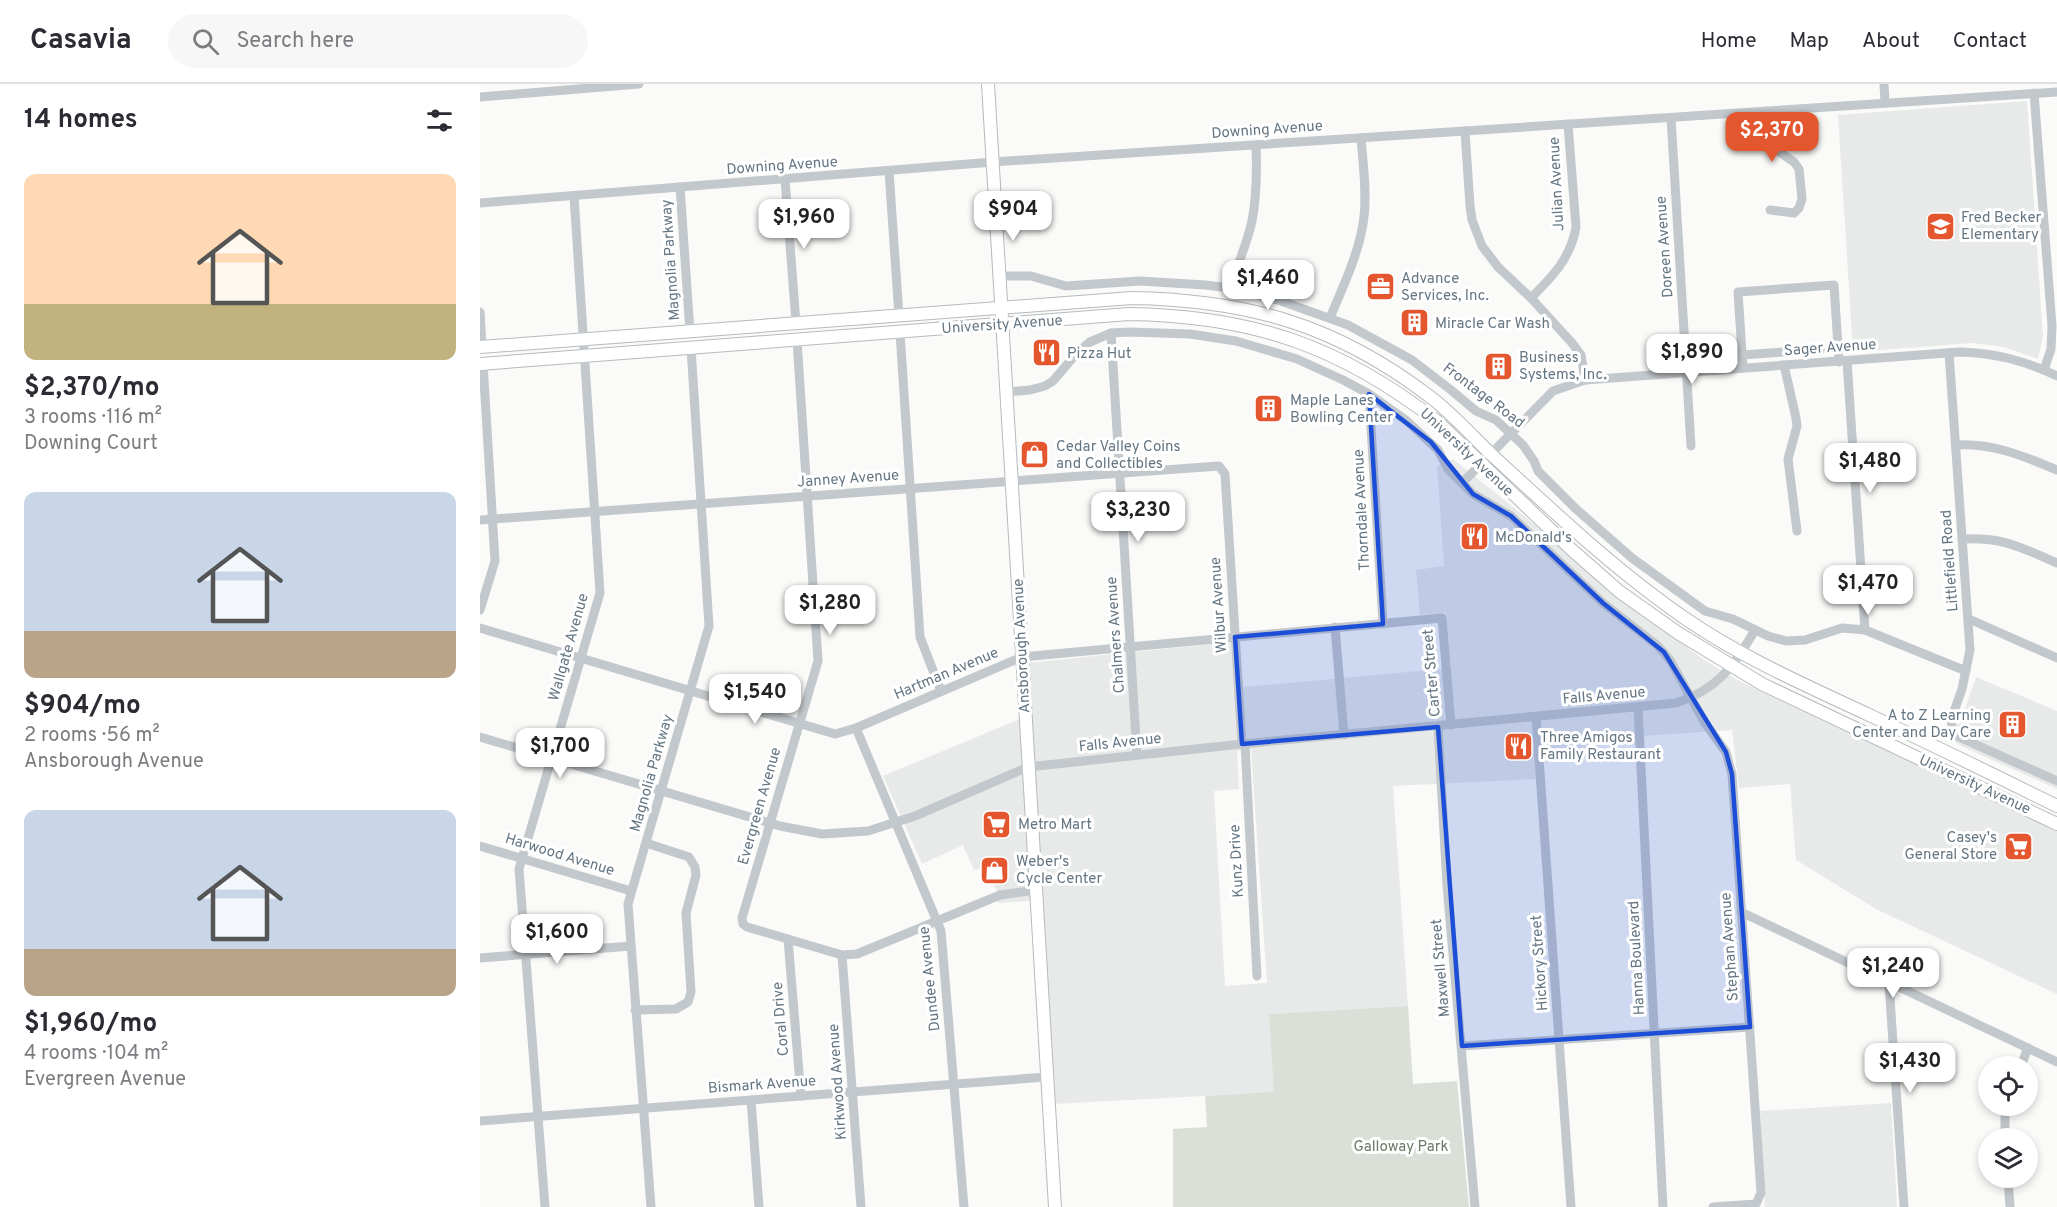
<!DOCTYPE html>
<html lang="en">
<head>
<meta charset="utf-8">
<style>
	body { margin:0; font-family:Overpass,sans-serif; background:#f7f7f7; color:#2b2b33; height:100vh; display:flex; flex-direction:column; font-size:22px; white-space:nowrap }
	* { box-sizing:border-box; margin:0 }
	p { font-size:20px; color:#7c7c81 }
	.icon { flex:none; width:33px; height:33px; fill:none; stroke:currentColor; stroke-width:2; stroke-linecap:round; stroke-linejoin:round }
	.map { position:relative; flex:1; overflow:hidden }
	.side { display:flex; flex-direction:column; background:#fff; width:480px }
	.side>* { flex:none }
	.controls { position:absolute; left:1498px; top:972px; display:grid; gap:12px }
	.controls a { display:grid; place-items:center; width:60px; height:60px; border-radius:50%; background:#fff; box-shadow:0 3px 9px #0003; font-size:30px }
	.price { position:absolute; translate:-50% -51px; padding:0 14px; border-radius:12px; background:#fff; color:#222; font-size:20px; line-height:39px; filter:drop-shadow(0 2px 3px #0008) }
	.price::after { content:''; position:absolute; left:50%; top:36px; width:18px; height:14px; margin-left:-9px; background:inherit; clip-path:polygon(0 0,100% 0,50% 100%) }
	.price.on { background:#e4572e; color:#fff }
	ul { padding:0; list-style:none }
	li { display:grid; align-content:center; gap:12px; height:318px; padding:0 24px }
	li span { display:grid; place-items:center; height:186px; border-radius:12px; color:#555 }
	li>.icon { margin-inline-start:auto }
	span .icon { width:108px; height:108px; fill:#fffc; stroke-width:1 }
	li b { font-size:26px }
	h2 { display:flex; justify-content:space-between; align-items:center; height:72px; padding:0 24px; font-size:26px }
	header { display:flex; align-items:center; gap:36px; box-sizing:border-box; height:84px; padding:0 30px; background:#fff; border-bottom:2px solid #e1e1e2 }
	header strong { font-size:28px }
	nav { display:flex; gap:33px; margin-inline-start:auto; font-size:21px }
	.search { width:420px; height:54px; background:#f7f7f7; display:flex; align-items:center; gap:15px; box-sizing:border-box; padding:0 21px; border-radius:33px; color:#7c7c81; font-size:22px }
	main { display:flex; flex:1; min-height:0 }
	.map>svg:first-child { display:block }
	.built { fill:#e8e9e9; fill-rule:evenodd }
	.green { fill:#dadfd7 }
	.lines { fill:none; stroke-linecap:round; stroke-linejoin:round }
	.major-casing { stroke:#b5babe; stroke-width:14 }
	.minor { stroke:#c3c8cc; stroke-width:9 }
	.major { stroke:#fff; stroke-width:12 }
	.marked { fill:#1d4ed8; fill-opacity:0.2; stroke:#1d4ed8; stroke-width:4.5; stroke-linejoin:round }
	.labels { text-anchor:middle; stroke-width:6; stroke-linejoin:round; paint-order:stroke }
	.street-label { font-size:15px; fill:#657683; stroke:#fff }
	.poi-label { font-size:15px; fill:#657683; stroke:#fff; text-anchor:start }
	.park-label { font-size:15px; fill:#687a64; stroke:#fff }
</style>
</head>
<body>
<header>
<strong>Casavia</strong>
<div class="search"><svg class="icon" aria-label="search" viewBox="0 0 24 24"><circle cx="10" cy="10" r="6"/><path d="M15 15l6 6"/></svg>Search here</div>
<nav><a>Home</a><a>Map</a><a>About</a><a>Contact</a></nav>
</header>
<main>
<section class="side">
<h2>14 homes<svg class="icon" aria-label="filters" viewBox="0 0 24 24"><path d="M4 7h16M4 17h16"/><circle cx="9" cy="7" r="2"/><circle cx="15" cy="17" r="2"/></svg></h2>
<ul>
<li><span style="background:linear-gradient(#ffd9b3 70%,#c2b280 0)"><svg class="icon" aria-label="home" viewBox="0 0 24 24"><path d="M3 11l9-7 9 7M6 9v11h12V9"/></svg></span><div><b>$2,370/mo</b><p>3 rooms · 116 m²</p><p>Downing Court</p></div></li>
<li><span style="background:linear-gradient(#c9d6e8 75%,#b9a48a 0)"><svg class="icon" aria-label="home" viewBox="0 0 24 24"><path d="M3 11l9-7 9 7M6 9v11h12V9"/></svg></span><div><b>$904/mo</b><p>2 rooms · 56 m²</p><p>Ansborough Avenue</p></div></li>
<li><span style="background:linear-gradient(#c9d6e8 75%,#b9a48a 0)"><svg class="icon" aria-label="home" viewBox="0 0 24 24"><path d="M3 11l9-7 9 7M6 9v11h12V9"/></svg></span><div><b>$1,960/mo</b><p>4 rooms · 104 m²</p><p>Evergreen Avenue</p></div></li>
</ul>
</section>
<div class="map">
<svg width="1577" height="1123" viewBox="0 0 1577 1123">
	<rect width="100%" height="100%" fill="#fafaf8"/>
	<g class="built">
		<path d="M1547 17 1563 252 1558 275 1524 263 1493 259 1373 268 1358 31Z"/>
		<path d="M973 375 1220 573 1257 596 1577 745V910L1396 825 1316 776 1310 700 1259 704 1252 646 1116 655V668L1055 673 1056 695 913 702 928 922 789 930 795 1008 574 1020 561 816 518 819 517 807 503 784 494 786 483 761 442 780 403 692 540 635 537 580 751 558 755 604 971 584 966 529 940 531 936 486 964 482 957 382ZM771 665 787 899 745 902 734 707 759 705 757 667Z"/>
		<path d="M1496 593 1577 627V705L1479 661 1462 647 1480 639Z"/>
		<path d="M1411 1019 1417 1123H1285L1280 1027Z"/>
	</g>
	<path class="green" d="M928 922 933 1000 977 997 989 1123H693V1045L727 1043 725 1012 794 1008 789 930Z"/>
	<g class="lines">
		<defs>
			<g id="major">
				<path d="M508 0 575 1123"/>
				<path d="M0 263 652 214C768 216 856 241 949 312 972 329 991 351 1012 371 1074 428 1136 487 1206 535 1263 574 1325 601 1387 630 1451 660 1514 691 1577 722"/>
				<path d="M0 280 649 230C773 232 860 262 958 338L1092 466 1140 508 1198 549 1282 600 1577 740"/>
			</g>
		</defs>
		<use href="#major" class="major-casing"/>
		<g class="minor">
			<path d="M1404 0 1405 19"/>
			<path d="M1554 9 1572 242 1571 265 1564 286"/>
			<path d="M0 13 159 0"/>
			<path d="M1286 27 1288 57 1295 65 1314 78 1319 85 1322 115 1319 124 1314 129 1290 126"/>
			<path d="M1191 34 1211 362"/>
			<path d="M985 47 990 122 992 136 1002 162 1018 183 1051 214 1092 259 1101 271 1105 296"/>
			<path d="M409 87 419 232"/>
			<path d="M305 95 316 239"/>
			<path d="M200 103 210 248"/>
			<path d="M0 119 513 78 1577 8"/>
			<path d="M520 192H551L586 202 660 197 725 201 750 204 801 217 868 241 932 276 971 306 996 327 1016 336 1043 361 1054 377 1058 387 1095 424 1152 474 1225 527 1253 535 1288 552 1306 557 1325 556 1362 544 1385 546 1486 587"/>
			<path d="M750 204C757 182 767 160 772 137 777 111 777 87 776 61"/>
			<path d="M1051 214C1072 193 1091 174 1096 143L1088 40"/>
			<path d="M0 228 2 263"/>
			<path d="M850 234C863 202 880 168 884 133 887 107 883 80 881 54"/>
			<path d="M420 248 440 553 461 607"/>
			<path d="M631 249 657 671"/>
			<path d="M317 256 338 577 262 834 263 840 267 843 362 871 377 870 520 811 556 806"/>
			<path d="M1469 269 1490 566 1482 605 1471 636 1473 649 1479 653 1577 697"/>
			<path d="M1262 271 1358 264"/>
			<path d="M1367 277 1385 546"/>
			<path d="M1304 281 1316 334 1317 342 1308 375 1317 447"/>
			<path d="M1263 284 1258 208 1354 201 1359 278"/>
			<path d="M526 308 550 306 565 302 573 297 596 270 610 258 631 249 649 248 710 250 756 257 817 275 863 296 889 310 927 337 958 366 968 385 993 410 1031 432 1123 519 1178 562 1190 576 1225 639 1246 668 1252 690 1281 1109 1276 1120 1233 1123"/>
			<path d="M889 310 903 540"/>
			<path d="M1476 361C1514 359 1543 372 1577 386"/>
			<path d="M982 399 1073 307 1105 296 1480 268C1516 269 1545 277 1577 292"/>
			<path d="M0 436 739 382 745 390 762 660"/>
			<path d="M1482 455C1524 453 1540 463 1577 479"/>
			<path d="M0 526 15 477 3 279"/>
			<path d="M1489 535 1577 574"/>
			<path d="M855 543 864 651"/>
			<path d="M0 544 355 650 376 644 542 573 962 534 971 641"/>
			<path d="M1158 624 1183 1123"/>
			<path d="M1056 633 1091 1123"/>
			<path d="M958 643 967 801 995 1123"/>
			<path d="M376 644 461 847 484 1123"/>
			<path d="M0 653 300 742 342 750 388 747 435 732 548 683 762 660 1196 619C1237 606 1254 582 1275 546"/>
			<path d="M765 660 777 892"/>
			<path d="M0 762 151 807"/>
			<path d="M1261 828 1577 978"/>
			<path d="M308 855 321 1012"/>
			<path d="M362 871 381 1123"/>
			<path d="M0 874 151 862"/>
			<path d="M1409 899 1424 1123"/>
			<path d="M155 926 196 925 208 918 211 908 206 829 216 791 215 783 209 773 166 759"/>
			<path d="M982 962 1270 943"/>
			<path d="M1541 982 1548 964"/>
			<path d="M271 1016 279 1123"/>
			<path d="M1525 1022V1054"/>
			<path d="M0 1037 566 993"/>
			<path d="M1528 1094 1530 1123"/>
			<path d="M65 1123 39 785 120 509 94 112"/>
			<path d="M171 1123 148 820 229 542 211 264"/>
		</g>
		<use href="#major" class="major"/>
	</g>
	<path class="marked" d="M889 310 951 358 993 410 1031 432 1123 519 1184 568 1246 668 1252 690 1270 943 982 962 958 643 762 660 755 553 903 540Z"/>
	<defs>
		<symbol id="school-square" viewBox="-11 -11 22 22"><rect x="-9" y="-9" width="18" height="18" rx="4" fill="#e4572e" stroke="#fff"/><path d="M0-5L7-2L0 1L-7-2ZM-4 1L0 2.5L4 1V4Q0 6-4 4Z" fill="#fff"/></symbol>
		<symbol id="office-square" viewBox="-11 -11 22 22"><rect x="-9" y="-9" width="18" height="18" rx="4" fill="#e4572e" stroke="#fff"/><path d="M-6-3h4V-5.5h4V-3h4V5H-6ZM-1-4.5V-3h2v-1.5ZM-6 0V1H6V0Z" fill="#fff"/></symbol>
		<symbol id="building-square" viewBox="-11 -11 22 22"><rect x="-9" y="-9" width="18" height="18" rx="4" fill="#e4572e" stroke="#fff"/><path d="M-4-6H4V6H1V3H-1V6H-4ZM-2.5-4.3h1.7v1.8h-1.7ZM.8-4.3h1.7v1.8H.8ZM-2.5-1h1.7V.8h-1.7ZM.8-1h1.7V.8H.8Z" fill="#fff"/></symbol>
		<symbol id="restaurant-square" viewBox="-11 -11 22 22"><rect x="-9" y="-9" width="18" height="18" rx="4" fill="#e4572e" stroke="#fff"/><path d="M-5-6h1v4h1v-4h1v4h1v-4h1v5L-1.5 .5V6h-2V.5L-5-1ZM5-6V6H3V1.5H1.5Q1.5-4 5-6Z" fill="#fff"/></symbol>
		<symbol id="shop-square" viewBox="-11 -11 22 22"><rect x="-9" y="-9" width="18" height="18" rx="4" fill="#e4572e" stroke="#fff"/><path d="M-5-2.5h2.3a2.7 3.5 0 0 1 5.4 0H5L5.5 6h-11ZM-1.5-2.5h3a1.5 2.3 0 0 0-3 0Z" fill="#fff"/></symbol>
		<symbol id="supermarket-square" viewBox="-11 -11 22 22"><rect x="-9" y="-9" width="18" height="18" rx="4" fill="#e4572e" stroke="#fff"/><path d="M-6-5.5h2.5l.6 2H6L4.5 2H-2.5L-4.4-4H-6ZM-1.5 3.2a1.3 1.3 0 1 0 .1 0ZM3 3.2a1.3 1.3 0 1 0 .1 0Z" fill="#fff"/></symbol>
	</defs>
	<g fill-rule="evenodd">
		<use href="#school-square" x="1444" y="126" width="33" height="33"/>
		<use href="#office-square" x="884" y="186" width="33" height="33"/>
		<use href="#building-square" x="918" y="222" width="33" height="33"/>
		<use href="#restaurant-square" x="550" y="252" width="33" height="33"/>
		<use href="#building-square" x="1002" y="266" width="33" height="33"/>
		<use href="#building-square" x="772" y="308" width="33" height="33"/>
		<use href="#shop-square" x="538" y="354" width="33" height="33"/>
		<use href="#restaurant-square" x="978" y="436" width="33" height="33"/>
		<use href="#building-square" x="1516" y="624" width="33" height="33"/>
		<use href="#restaurant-square" x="1022" y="646" width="33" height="33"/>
		<use href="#supermarket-square" x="500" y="724" width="33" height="33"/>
		<use href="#supermarket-square" x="1522" y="746" width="33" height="33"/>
		<use href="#shop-square" x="498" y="770" width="33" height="33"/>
	</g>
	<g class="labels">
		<g class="street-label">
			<text transform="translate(787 45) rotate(-4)" y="5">Downing Avenue</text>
			<text transform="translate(302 81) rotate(-4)" y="5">Downing Avenue</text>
			<text transform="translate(1076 100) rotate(-93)" y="5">Julian Avenue</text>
			<text transform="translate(1184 163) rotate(-94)" y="5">Doreen Avenue</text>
			<text transform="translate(190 176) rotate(-94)" y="5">Magnolia Parkway</text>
			<text transform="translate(522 240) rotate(-4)" y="5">University Avenue</text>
			<text transform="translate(1350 263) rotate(-4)" y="5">Sager Avenue</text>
			<text transform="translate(1004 311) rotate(37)" y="5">Frontage Road</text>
			<text transform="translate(987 368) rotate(43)" y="5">University Avenue</text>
			<text transform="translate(368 394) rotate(-4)" y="5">Janney Avenue</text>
			<text transform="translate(881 426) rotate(-93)" y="5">Thorndale Avenue</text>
			<text transform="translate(1469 477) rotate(-94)" y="5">Littlefield Road</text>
			<text transform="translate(738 521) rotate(-94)" y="5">Wilbur Avenue</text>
			<text transform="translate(635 551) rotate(-94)" y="5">Chalmers Avenue</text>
			<text transform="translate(541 562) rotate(-93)" y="5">Ansborough Avenue</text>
			<text transform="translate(88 563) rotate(-74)" y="5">Wallgate Avenue</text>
			<text transform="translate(466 589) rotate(-23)" y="5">Hartman Avenue</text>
			<text transform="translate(951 589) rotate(-95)" y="5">Carter Street</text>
			<text transform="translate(1124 611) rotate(-5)" y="5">Falls Avenue</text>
			<text transform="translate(640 658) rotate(-6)" y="5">Falls Avenue</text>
			<text transform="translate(171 689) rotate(-74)" y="5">Magnolia Parkway</text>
			<text transform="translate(1495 700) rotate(25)" y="5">University Avenue</text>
			<text transform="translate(279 722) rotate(-74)" y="5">Evergreen Avenue</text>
			<text transform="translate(80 770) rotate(17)" y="5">Harwood Avenue</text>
			<text transform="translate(756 777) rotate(-93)" y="5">Kunz Drive</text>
			<text transform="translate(1249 863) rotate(-94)" y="5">Stephan Avenue</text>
			<text transform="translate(1156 874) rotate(-93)" y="5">Hanna Boulevard</text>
			<text transform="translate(1059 879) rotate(-94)" y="5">Hickory Street</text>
			<text transform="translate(960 884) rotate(-95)" y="5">Maxwell Street</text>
			<text transform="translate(449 895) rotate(-96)" y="5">Dundee Avenue</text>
			<text transform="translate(300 935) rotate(-95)" y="5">Coral Drive</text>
			<text transform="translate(357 998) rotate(-94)" y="5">Kirkwood Avenue</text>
			<text transform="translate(282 1000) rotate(-4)" y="5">Bismark Avenue</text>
		</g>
		<g class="poi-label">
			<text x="1481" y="138">Fred Becker<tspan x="1481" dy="17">Elementary</tspan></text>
			<text x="921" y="199">Advance<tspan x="921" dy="17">Services, Inc.</tspan></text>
			<text x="955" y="244">Miracle Car Wash</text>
			<text x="587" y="274">Pizza Hut</text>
			<text x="1039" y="278">Business<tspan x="1039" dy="17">Systems, Inc.</tspan></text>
			<text x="810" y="321">Maple Lanes<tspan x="810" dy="17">Bowling Center</tspan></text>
			<text x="576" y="367">Cedar Valley Coins<tspan x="576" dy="17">and Collectibles</tspan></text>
			<text x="1015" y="458">McDonald's</text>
			<text x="1511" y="636" text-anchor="end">A to Z Learning<tspan x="1511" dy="17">Center and Day Care</tspan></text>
			<text x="1060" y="658">Three Amigos<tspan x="1060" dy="17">Family Restaurant</tspan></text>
			<text x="538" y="745">Metro Mart</text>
			<text x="1517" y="758" text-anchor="end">Casey's<tspan x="1517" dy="17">General Store</tspan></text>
			<text x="536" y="782">Weber's<tspan x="536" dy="17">Cycle Center</tspan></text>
		</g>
		<g class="park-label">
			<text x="921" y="1067">Galloway Park</text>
		</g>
	</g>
</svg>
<div class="controls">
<a><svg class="icon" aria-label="locate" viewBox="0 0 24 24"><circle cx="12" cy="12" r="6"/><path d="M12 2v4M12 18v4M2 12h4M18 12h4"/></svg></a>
<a><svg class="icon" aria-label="layers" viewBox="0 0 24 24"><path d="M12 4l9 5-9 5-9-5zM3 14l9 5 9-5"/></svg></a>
</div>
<b class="price on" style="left:1292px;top:79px">$2,370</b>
<b class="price" style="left:533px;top:158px">$904</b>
<b class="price" style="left:324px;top:166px">$1,960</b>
<b class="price" style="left:788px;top:227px">$1,460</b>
<b class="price" style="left:1212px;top:301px">$1,890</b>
<b class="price" style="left:1390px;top:410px">$1,480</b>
<b class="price" style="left:658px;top:459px">$3,230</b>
<b class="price" style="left:1388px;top:532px">$1,470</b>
<b class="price" style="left:350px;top:552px">$1,280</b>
<b class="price" style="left:275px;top:641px">$1,540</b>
<b class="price" style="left:80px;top:695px">$1,700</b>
<b class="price" style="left:77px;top:881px">$1,600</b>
<b class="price" style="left:1413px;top:915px">$1,240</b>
<b class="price" style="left:1430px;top:1010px">$1,430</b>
</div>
</main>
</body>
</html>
